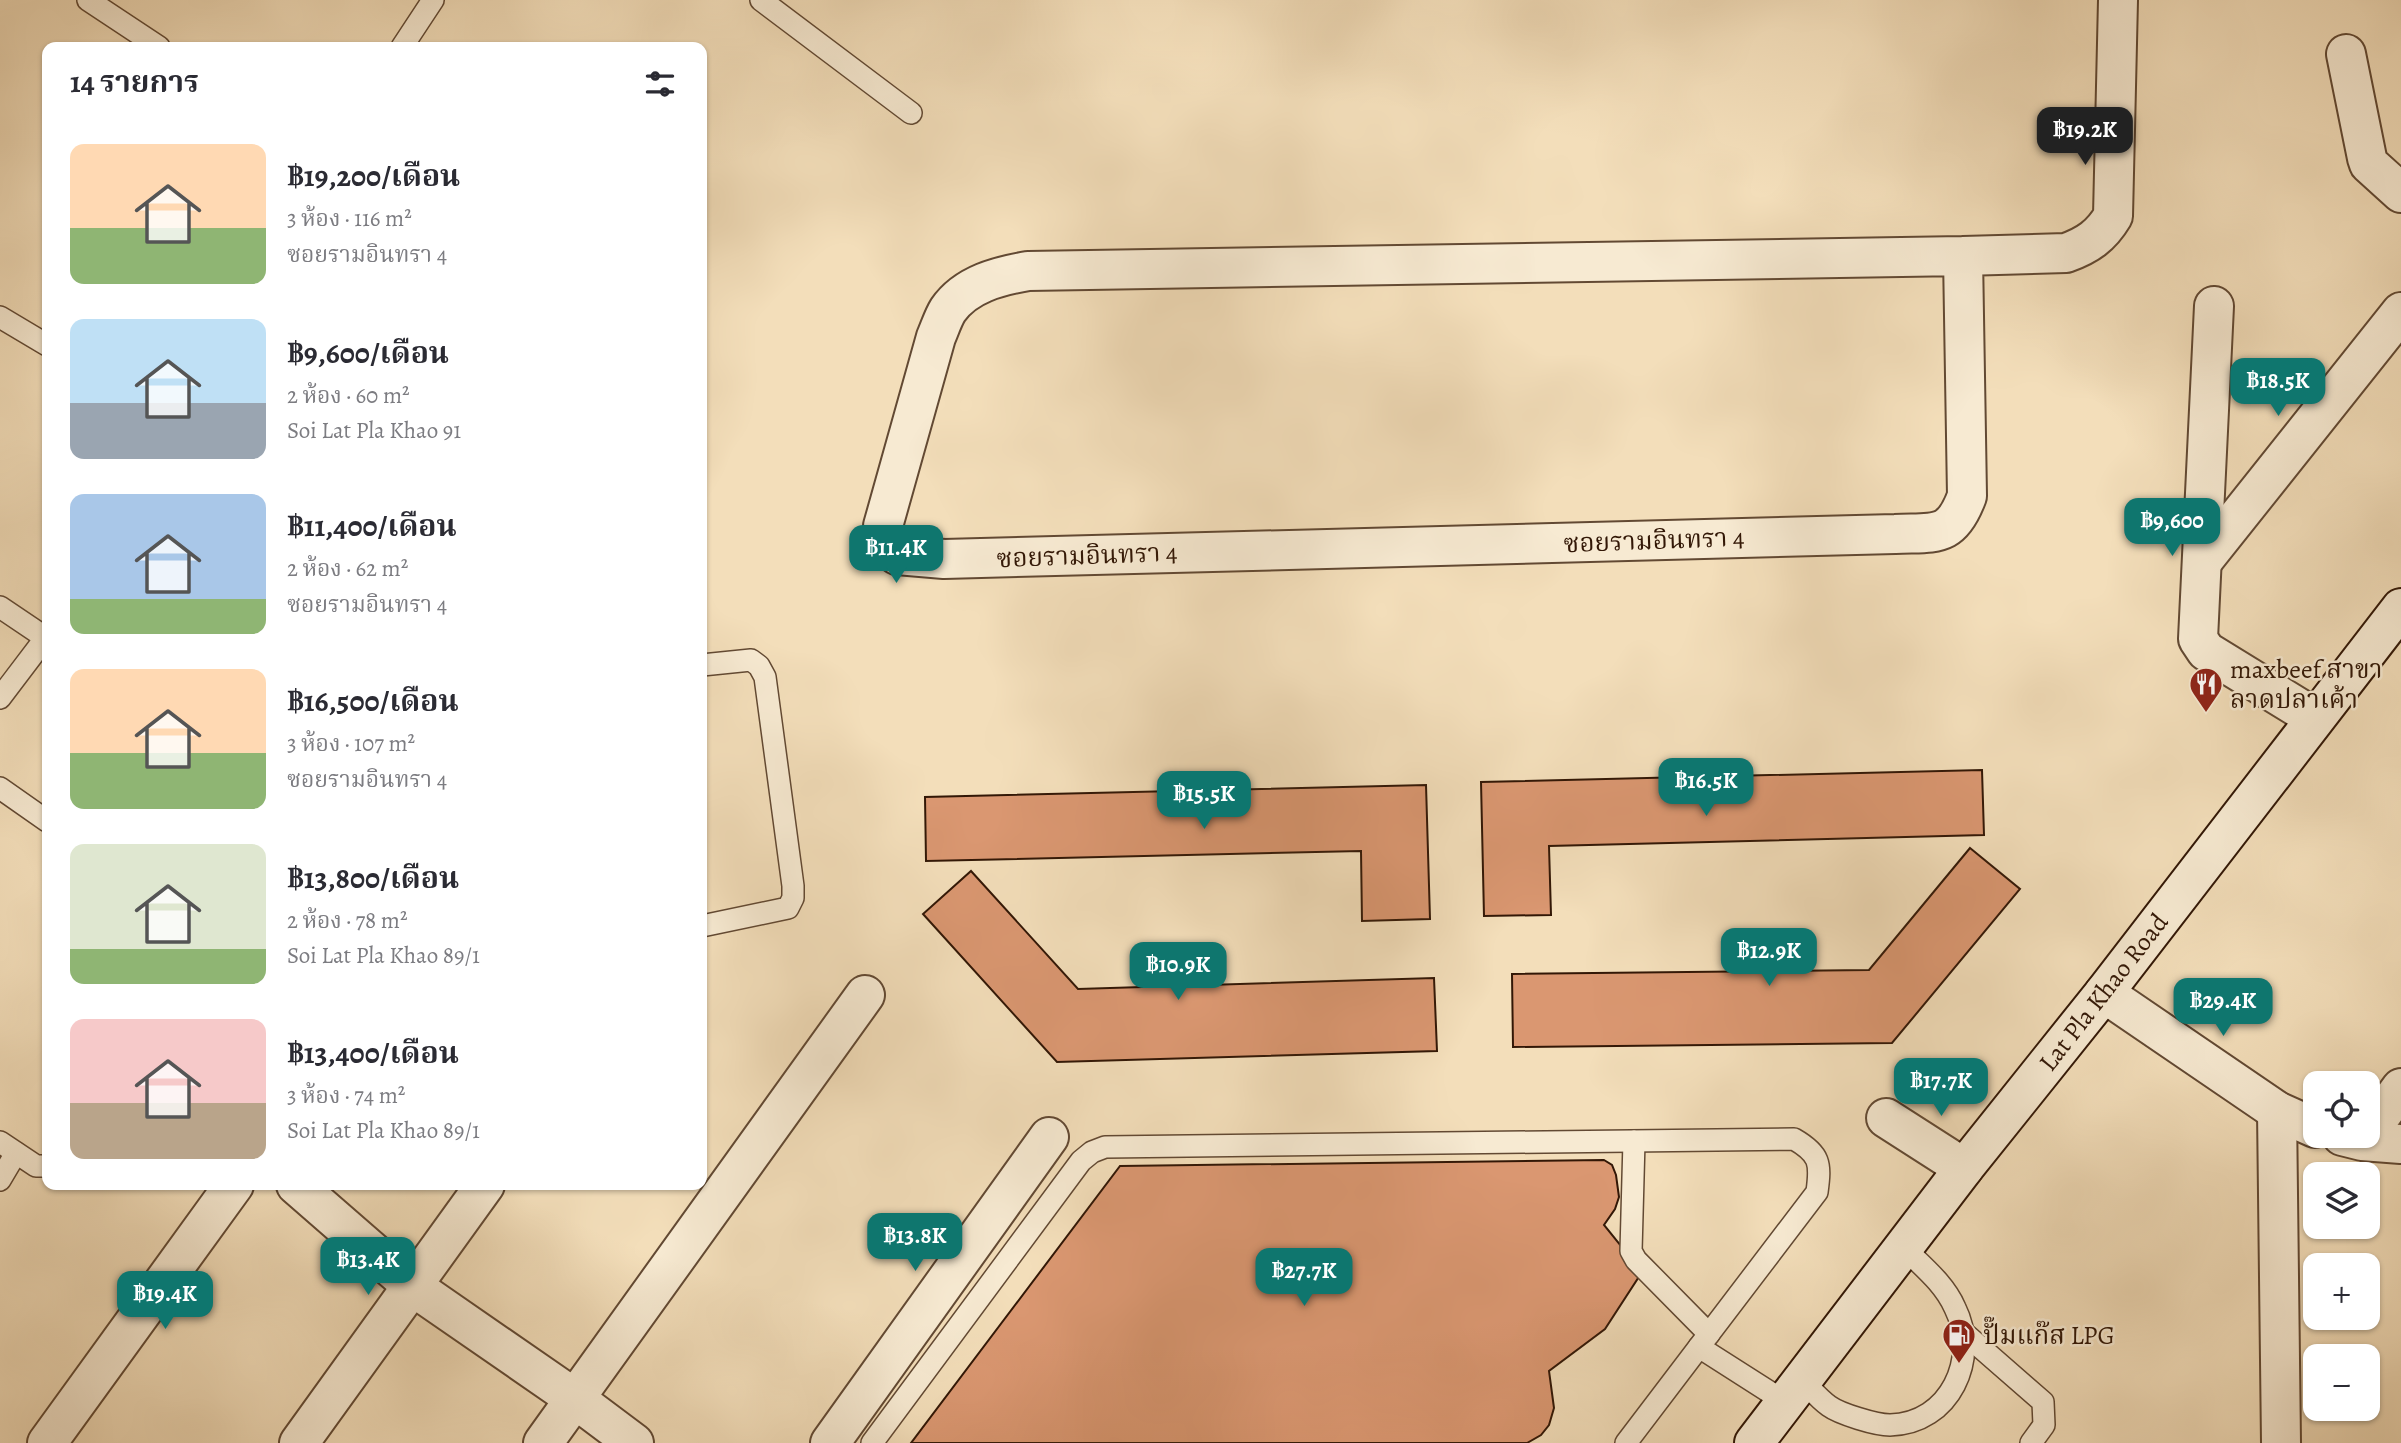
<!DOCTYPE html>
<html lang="th">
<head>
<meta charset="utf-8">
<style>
	body { margin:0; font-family:Alegreya,"Noto Serif Thai",serif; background:#f2f2f3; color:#2b2b33; height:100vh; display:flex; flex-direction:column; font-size:26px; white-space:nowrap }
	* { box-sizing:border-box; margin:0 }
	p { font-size:23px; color:#7c7c81 }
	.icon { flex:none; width:38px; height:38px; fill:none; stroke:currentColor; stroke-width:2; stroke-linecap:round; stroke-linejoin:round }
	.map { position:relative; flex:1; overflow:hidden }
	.details { position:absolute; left:42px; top:42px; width:665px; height:1148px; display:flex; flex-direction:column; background:#fff; border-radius:14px; box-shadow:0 2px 5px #0004 }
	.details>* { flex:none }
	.fabs { position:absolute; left:2303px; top:1071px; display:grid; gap:14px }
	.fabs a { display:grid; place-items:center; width:77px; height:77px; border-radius:14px; background:#fff; box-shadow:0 2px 5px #0004; font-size:35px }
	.price { position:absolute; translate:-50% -60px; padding:0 16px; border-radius:14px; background:#0f766e; color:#fff; font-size:23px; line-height:46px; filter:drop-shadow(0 2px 4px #0008) }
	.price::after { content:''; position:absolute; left:50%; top:42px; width:21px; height:16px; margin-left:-10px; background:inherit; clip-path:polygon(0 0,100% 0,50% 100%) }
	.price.selected { background:#222; color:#fff }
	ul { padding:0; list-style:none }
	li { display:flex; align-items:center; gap:21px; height:175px; padding:0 28px }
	li span { display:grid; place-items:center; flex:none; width:196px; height:140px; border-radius:14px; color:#555 }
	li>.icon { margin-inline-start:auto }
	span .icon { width:84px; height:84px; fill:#fffc; stroke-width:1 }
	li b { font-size:30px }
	h2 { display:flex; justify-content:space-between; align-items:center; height:84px; padding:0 28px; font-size:30px }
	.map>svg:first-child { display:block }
	.building { fill:#da9771; stroke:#321706; stroke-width:2 }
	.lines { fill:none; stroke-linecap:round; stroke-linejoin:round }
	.service-casing { stroke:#624933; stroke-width:24 }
	.minor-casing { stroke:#624933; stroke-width:42 }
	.secondary-casing { stroke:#321706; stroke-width:42 }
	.service { stroke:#f7ead2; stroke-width:21 }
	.minor { stroke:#f7ead2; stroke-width:38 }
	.secondary { stroke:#f7ead2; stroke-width:38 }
	.labels { text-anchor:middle; stroke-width:5; stroke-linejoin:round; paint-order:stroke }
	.street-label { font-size:26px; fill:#321706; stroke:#f7ead2 }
	.poi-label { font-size:26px; fill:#321706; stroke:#f7ead2; text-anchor:start }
</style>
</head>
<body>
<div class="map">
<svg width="2401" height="1443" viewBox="0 0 2401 1443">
	<rect width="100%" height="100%" fill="#f3deba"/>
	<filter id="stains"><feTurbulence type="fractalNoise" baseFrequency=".00286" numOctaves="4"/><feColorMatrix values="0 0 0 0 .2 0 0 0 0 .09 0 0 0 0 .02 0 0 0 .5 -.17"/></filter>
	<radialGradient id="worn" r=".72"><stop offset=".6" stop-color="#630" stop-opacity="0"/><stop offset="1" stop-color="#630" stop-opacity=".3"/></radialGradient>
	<g class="building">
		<path d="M1982 770 1984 835 1549 846 1551 915 1484 916 1481 782Z"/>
		<path d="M1426 785 1430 919 1362 921 1361 851 926 861 925 797Z"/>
		<path d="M1970 848 2020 889 1892 1043 1513 1047 1512 974 1869 970Z"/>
		<path d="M971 871 1078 989 1434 978 1437 1051 1057 1062 923 914Z"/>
		<path d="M1604 1160 1612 1165 1616 1175 1619 1197 1615 1209 1604 1225 1642 1272 1605 1329 1549 1371 1554 1408 1549 1425 1541 1435 1527 1443H911L1120 1166Z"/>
	</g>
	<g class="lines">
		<defs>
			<g id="service">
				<path d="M88 0 159 47"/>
				<path d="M761 0 911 113"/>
				<path d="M402 47 433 0"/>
				<path d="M0 317 47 345"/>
				<path d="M0 607 46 638"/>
				<path d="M702 665 751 660 759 666 765 677 793 886V898L788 908 702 926"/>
				<path d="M0 698 47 636"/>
				<path d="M0 788 47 821"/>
				<path d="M1634 1141 1631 1251 1636 1260 1709 1334"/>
				<path d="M0 1142 36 1166H47"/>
				<path d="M0 1180 16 1153"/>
				<path d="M1964 1333 2043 1402 2044 1425 2031 1443"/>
				<path d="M1802 1380C1811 1389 1819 1399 1829 1406 1840 1414 1876 1425 1890 1425 1950 1424 1980 1358 1955 1308 1944 1283 1922 1266 1903 1247"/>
				<path d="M872 1443 1081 1161 1092 1152 1105 1147 1794 1139C1820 1154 1821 1163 1817 1192L1699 1347"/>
				<path d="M1626 1443 1699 1347 1785 1402"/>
			</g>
			<g id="minor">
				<path d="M2346 54 2367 158 2369 164 2401 193"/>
				<path d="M1963 256 1967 496C1951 539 1936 532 1895 534L944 559 897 555 883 536V526L936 337C940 328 943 318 948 310 966 284 999 276 1028 271L1963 256 2066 253C2088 245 2101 236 2113 216L2118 0"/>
				<path d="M2214 306 2198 639 2206 651 2315 718"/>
				<path d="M2202 562 2401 312"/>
				<path d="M2104 993 2277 1111 2315 1128"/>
				<path d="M2277 1111 2281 1443"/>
				<path d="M1886 1118 1964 1168"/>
				<path d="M2368 1133 2401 1088"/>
				<path d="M2342 1136 2362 1141 2401 1144"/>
				<path d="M296 1185 412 1286 574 1398 634 1443"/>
				<path d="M47 1443 234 1185"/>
				<path d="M299 1443 485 1185"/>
				<path d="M543 1443 865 995"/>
				<path d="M830 1443 1049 1137"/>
			</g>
			<path id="secondary" d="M1754 1443 1964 1168 2104 993 2401 608"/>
		</defs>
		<use href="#service" class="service-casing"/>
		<use href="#minor" class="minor-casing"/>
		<use href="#secondary" class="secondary-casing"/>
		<use href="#service" class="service"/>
		<use href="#minor" class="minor"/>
		<use href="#secondary" class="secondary"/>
	</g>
	<defs>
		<symbol id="restaurant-pin" viewBox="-11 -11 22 30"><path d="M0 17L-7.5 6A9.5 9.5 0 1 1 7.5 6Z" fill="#8f2418" stroke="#f7ead2"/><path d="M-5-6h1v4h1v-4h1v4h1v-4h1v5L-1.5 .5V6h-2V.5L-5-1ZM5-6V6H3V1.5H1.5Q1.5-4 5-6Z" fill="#fff"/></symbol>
		<symbol id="fuel-pin" viewBox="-11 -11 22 30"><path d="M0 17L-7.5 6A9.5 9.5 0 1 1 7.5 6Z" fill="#8f2418" stroke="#f7ead2"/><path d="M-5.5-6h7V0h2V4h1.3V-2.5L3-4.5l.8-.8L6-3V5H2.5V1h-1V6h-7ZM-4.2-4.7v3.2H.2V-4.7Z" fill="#fff"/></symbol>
	</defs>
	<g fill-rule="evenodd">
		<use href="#restaurant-pin" x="2187" y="665" width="38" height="52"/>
		<use href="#fuel-pin" x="1940" y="1316" width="38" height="52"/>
	</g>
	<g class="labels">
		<g class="street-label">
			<text transform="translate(1654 540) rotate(-2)" y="9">ซอยรามอินทรา 4</text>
			<text transform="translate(1087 555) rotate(-2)" y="9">ซอยรามอินทรา 4</text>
			<text transform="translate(2103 992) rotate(-52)" y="9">Lat Pla Khao Road</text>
		</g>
		<g class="poi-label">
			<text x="2230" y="678">maxbeef สาขา<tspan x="2230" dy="30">ลาดปลาเค้า</tspan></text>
			<text x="1983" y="1344">ปั๊มแก๊ส LPG</text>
		</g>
	</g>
	<rect width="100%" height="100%" filter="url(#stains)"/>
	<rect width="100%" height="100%" fill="url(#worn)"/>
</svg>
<div class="fabs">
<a><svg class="icon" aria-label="locate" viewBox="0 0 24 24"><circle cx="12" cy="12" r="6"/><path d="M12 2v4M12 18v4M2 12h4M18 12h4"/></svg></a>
<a><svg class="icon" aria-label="layers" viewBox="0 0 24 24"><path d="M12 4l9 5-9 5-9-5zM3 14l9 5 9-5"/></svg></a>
<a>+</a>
<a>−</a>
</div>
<b class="price selected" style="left:2085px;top:167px">฿19.2K</b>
<b class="price" style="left:2278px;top:418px">฿18.5K</b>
<b class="price" style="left:2172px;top:558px">฿9,600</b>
<b class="price" style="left:896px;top:585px">฿11.4K</b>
<b class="price" style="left:1706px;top:818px">฿16.5K</b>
<b class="price" style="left:1204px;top:831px">฿15.5K</b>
<b class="price" style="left:1769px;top:988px">฿12.9K</b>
<b class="price" style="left:1178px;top:1002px">฿10.9K</b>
<b class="price" style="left:2223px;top:1038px">฿29.4K</b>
<b class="price" style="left:1941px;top:1118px">฿17.7K</b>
<b class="price" style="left:915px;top:1273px">฿13.8K</b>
<b class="price" style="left:368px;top:1297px">฿13.4K</b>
<b class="price" style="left:1304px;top:1308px">฿27.7K</b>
<b class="price" style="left:165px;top:1331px">฿19.4K</b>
<section class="details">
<h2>14 รายการ<svg class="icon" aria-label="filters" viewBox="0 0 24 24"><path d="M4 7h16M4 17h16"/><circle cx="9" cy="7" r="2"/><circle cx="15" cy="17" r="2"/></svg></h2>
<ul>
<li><span style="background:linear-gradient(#ffd9b3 60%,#8fb573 0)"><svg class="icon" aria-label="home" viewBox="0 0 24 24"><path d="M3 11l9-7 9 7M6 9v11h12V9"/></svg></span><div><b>฿19,200/เดือน</b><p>3 ห้อง · 116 m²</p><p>ซอยรามอินทรา 4</p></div></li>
<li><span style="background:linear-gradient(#bfe0f5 60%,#9aa5b1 0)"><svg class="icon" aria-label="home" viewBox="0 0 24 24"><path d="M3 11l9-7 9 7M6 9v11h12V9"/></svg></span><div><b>฿9,600/เดือน</b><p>2 ห้อง · 60 m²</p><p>Soi Lat Pla Khao 91</p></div></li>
<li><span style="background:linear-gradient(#a9c7e8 75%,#8fb573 0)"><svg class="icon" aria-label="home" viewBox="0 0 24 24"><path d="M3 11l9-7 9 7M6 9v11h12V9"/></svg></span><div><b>฿11,400/เดือน</b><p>2 ห้อง · 62 m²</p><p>ซอยรามอินทรา 4</p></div></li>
<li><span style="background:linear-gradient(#ffd9b3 60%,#8fb573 0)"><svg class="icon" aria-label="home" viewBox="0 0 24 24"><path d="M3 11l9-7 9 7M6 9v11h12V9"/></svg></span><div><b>฿16,500/เดือน</b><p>3 ห้อง · 107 m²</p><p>ซอยรามอินทรา 4</p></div></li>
<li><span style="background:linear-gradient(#dfe7d0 75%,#8fb573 0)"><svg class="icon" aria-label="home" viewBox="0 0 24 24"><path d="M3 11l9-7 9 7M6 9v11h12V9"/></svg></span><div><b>฿13,800/เดือน</b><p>2 ห้อง · 78 m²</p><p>Soi Lat Pla Khao 89/1</p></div></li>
<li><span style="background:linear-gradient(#f6c9c9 60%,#b9a48a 0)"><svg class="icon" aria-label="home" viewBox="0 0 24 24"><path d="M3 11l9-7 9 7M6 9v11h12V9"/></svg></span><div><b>฿13,400/เดือน</b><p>3 ห้อง · 74 m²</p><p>Soi Lat Pla Khao 89/1</p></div></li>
</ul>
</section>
</div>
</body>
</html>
